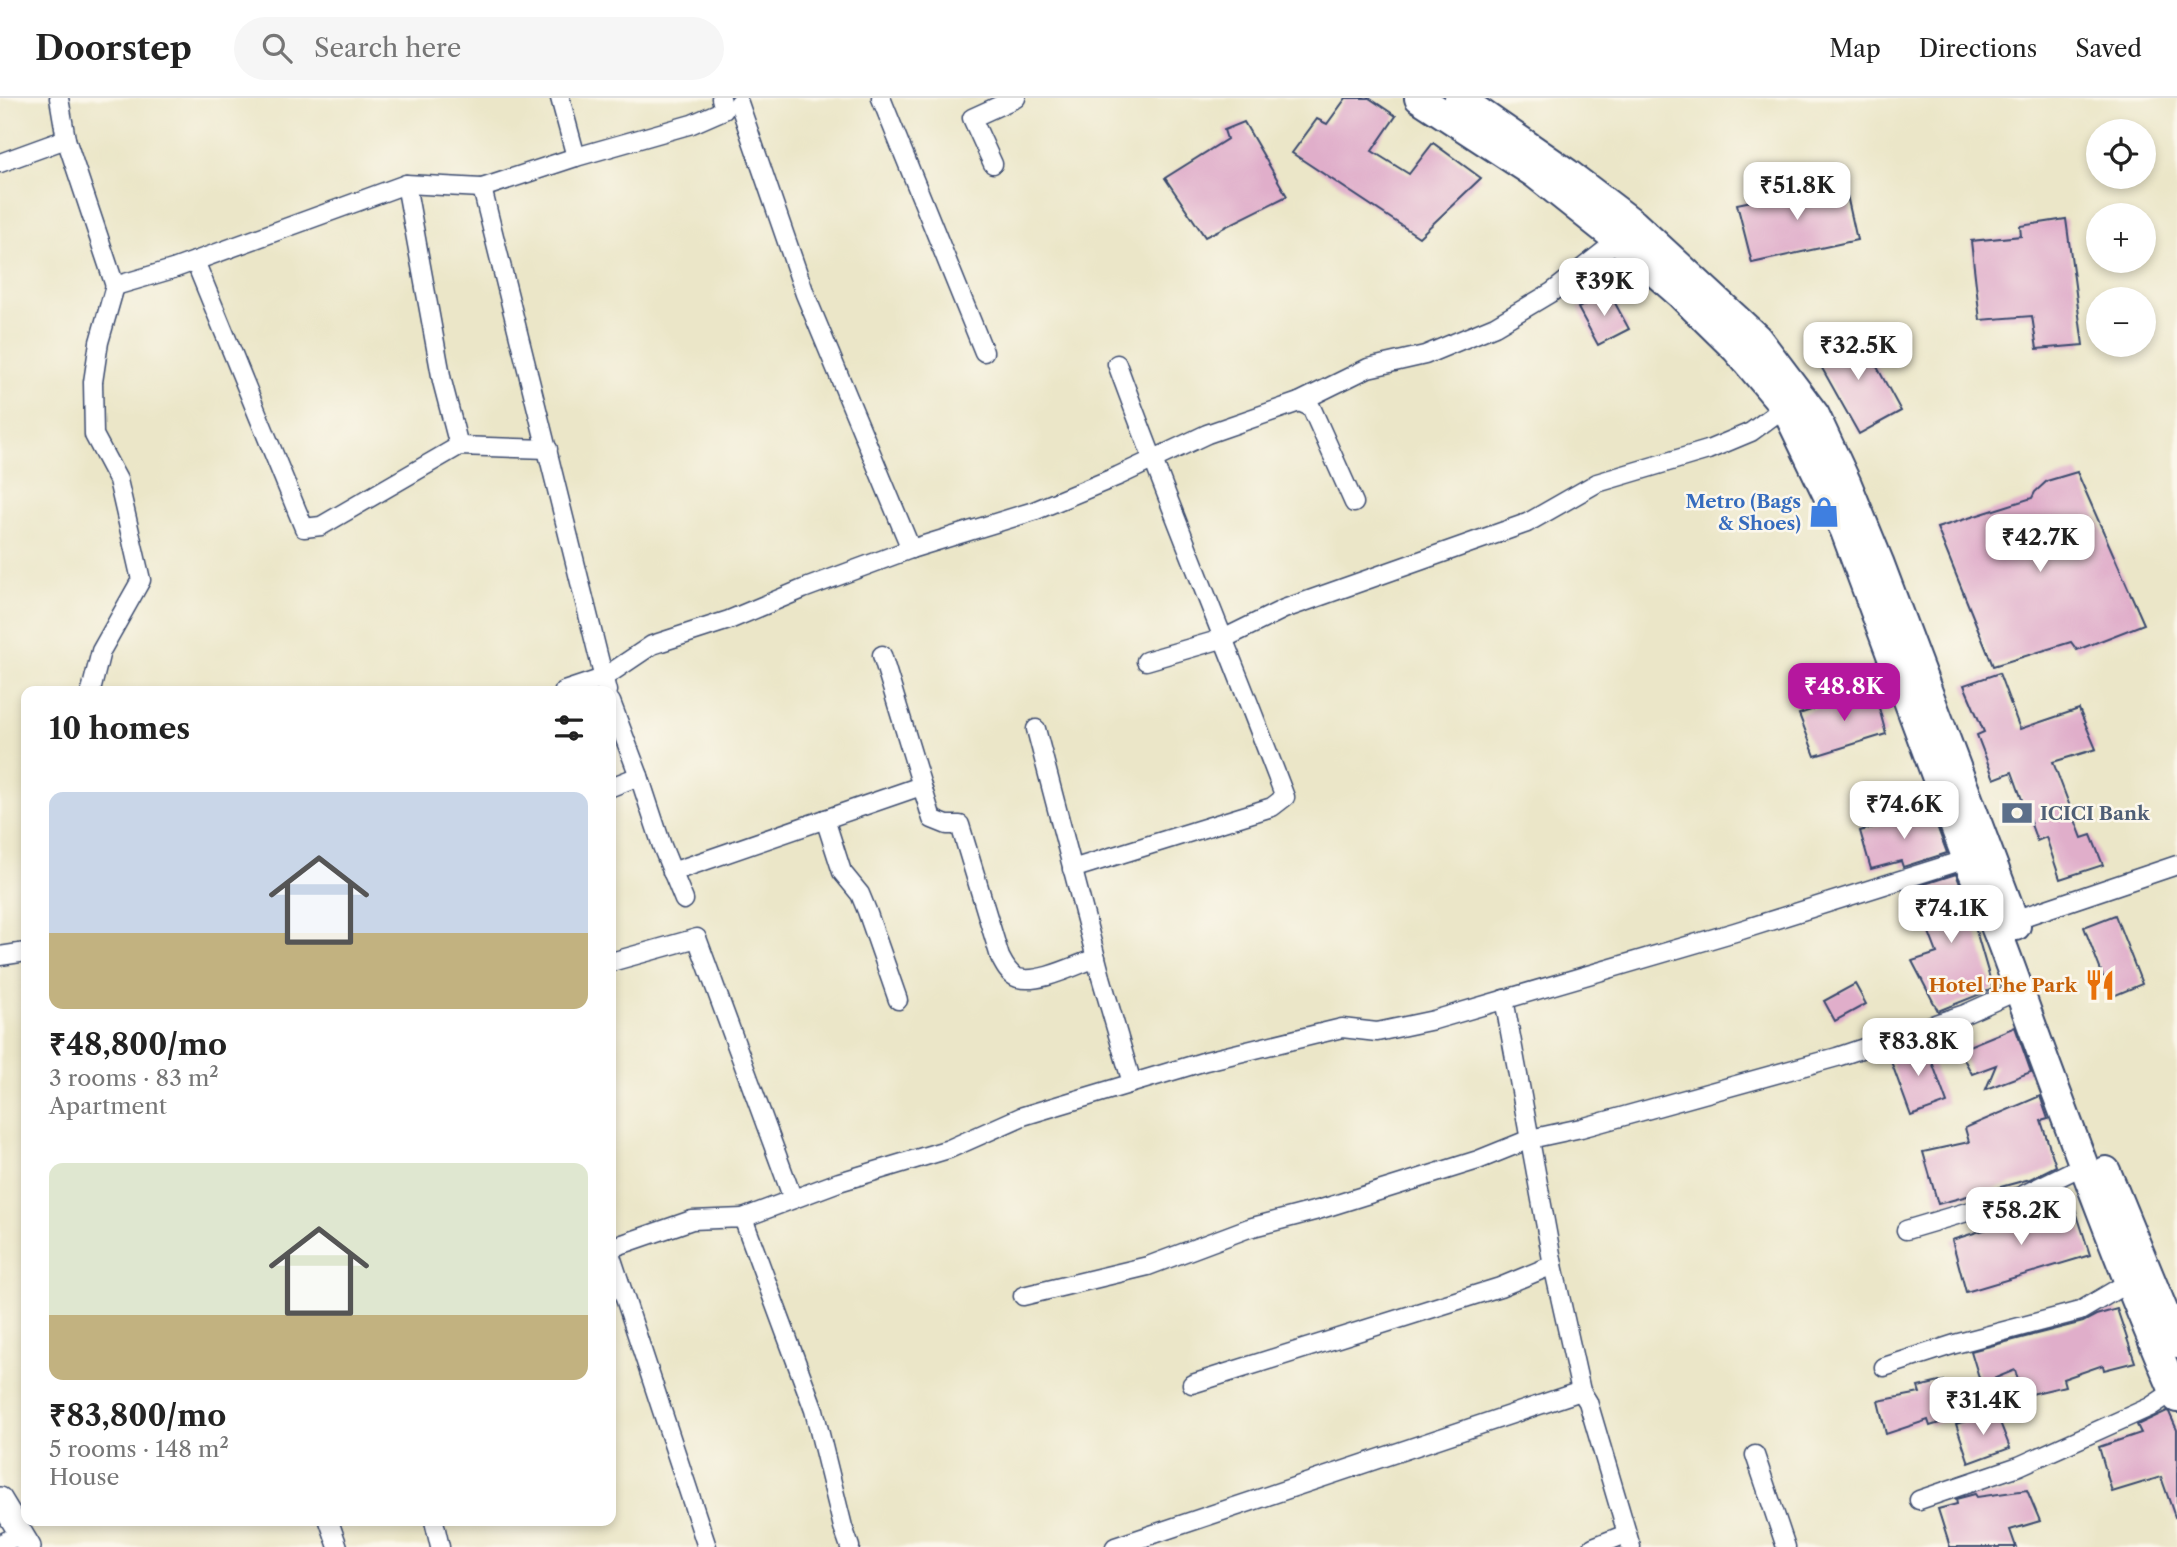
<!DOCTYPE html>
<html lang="en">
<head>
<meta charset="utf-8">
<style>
	body { margin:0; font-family:"Libre Caslon Text",serif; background:#f6f6f6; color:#222; height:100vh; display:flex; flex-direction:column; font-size:26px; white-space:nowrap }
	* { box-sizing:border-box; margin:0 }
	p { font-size:23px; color:#767676 }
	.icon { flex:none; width:38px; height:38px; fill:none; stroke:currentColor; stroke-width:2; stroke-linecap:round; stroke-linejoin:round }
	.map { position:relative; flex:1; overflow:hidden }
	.drawer { position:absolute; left:21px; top:588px; width:595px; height:840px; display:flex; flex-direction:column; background:#fff; border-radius:14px; box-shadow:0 4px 10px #0003 }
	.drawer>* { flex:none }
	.tools { position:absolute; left:2086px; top:21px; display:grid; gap:14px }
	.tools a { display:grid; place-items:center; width:70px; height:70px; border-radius:50%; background:#fff; box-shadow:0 4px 10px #0003; font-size:35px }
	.price { position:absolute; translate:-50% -60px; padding:0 16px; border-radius:14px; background:#fff; color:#222; font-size:23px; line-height:46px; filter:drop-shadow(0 2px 4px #0008) }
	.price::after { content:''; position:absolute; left:50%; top:42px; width:21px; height:16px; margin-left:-10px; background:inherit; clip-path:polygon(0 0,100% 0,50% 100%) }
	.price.selected { background:#b5179e; color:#fff }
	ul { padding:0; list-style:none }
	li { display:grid; align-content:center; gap:14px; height:371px; padding:0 28px }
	li span { display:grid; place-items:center; height:217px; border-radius:14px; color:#555 }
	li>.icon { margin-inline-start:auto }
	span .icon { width:126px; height:126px; fill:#fffc; stroke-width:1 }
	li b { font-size:30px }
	h2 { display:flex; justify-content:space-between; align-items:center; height:84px; padding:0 28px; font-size:30px }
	header { display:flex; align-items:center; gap:42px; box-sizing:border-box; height:98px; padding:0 35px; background:#fff; border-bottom:2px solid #e0e0e0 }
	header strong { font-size:33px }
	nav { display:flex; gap:38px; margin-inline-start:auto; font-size:24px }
	.search { width:490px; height:63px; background:#f6f6f6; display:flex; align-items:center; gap:18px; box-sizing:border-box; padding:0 24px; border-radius:38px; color:#767676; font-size:26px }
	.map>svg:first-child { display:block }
	.building { fill:#e0aeca }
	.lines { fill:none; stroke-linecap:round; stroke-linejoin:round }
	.minor-casing { stroke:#3a4a6e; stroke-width:21 }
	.tertiary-casing { stroke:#3a4a6e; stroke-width:26 }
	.primary-casing { stroke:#3a4a6e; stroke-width:32 }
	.minor { stroke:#fff; stroke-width:18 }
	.tertiary { stroke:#fff; stroke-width:23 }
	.primary { stroke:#fff; stroke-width:28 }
	.labels { text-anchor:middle; stroke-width:5; stroke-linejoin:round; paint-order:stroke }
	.shop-label { font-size:19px; font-weight:bold; fill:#366cbe; stroke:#fbf7ec; text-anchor:end }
	.service-label { font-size:19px; font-weight:bold; fill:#4e5e75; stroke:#fbf7ec; text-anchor:start }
	.food-label { font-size:19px; font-weight:bold; fill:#c56008; stroke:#fbf7ec; text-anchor:end }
</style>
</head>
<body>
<header>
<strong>Doorstep</strong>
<div class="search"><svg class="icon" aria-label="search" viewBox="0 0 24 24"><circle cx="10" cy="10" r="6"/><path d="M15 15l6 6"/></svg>Search here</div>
<nav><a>Map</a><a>Directions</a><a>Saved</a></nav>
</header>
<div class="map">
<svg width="2177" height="1449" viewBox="0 0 2177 1449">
	<rect width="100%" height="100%" fill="#fbf7ec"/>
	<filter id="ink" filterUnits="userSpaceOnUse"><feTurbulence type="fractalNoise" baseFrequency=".0143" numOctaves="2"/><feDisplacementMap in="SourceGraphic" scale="14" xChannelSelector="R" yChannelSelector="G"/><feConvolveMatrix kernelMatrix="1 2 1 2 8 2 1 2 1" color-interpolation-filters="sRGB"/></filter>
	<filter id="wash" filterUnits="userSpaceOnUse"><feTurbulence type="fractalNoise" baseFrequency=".00686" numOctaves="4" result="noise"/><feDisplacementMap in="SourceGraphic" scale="28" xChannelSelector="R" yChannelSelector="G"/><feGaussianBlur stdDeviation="1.57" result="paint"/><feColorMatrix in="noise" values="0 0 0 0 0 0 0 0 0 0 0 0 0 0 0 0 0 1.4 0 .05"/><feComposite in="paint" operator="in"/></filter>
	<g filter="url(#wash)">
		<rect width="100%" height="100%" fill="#ebe6c8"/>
		<g id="blocks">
			<g class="building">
				<path d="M1346 0H1369L1396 18 1372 53 1409 76 1433 45 1481 80 1419 139 1292 55 1317 21 1327 26Z"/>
				<path d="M1244 24 1287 98 1205 139 1165 80 1227 41 1224 32Z"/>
				<path d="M1844 84 1857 142 1752 165 1737 106Z"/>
				<path d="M2066 121 2083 247 2037 251 2032 218 1980 222 1971 143 2021 138 2020 128Z"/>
				<path d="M1609 194 1629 231 1598 247 1578 210Z"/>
				<path d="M1857 232 1901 313 1859 336 1814 256Z"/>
				<path d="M2077 374 2144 526 2077 552 2071 544 1993 568 1937 430 2032 400 2035 394 2047 383Z"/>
				<path d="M1999 575 2020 631 2079 611 2096 651 2053 664 2082 740 2091 737 2103 767 2060 781 2046 739 2037 743 2012 674 1994 681 1977 637 1984 634 1964 587Z"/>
				<path d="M1874 591 1886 636 1815 658 1799 616Z"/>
				<path d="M1931 712 1947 755 1903 769 1901 763 1871 771 1860 733Z"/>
				<path d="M1956 776 1977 829H1975L1993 891 1938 913 1912 863 1937 855 1912 790Z"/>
				<path d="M2115 817 2142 886 2111 899 2084 829Z"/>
				<path d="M1855 886 1866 906 1835 923 1824 903Z"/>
				<path d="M2015 929 2031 974 1986 991 1996 967 1972 976 1959 952Z"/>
				<path d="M1924 942 1947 1005 1911 1018 1888 955Z"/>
				<path d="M2040 998 2048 1021 2041 1023 2056 1068 2030 1081 1938 1106 1923 1054 1969 1044 1965 1030Z"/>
				<path d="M2073 1104 2090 1157 1966 1194 1952 1142Z"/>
				<path d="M2117 1211 2135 1264 2104 1272 2103 1267 2063 1281 2065 1288 2023 1298 2015 1272 1981 1286 1971 1253 2083 1224 2096 1217Z"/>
				<path d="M1944 1283 1955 1320 1930 1328 1928 1322 1886 1336 1878 1303 1920 1295 1918 1289Z"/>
				<path d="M2167 1313 2169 1314 2177 1332V1418L2175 1419 2161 1379 2112 1394 2099 1349 2141 1335 2137 1327Z"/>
				<path d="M1996 1314 2010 1350 1969 1365 1956 1326Z"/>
				<path d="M2027 1392 2040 1423 2010 1432 2016 1449H1950L1938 1411 1957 1406 1956 1401 1975 1396 1977 1399Z"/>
			</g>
		</g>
	</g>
	<g filter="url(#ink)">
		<use href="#blocks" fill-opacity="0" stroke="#3a4a6e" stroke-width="2"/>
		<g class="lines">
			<defs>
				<g id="minor">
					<path d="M59 0 66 41 115 188 173 171 406 86 482 90 576 59 692 26 724 12 721 0"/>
					<path d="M560 0 576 59"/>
					<path d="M881 0 984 254"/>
					<path d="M739 5 805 196 911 451"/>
					<path d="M0 65 66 41"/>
					<path d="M993 66 972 20 1016 0"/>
					<path d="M406 86 442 283 459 348"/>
					<path d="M482 90 607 593"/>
					<path d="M195 163 304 430 321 428 459 348 548 351"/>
					<path d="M1299 304 1368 270 1425 257 1495 228 1552 194 1618 142"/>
					<path d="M882 557 932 721 947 727H960L1000 859C1004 867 1009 877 1018 880 1039 886 1076 867 1096 860"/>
					<path d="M1146 563 1225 540 1284 511 1527 425 1597 385 1708 352 1751 334 1785 309"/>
					<path d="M91 593 101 553 141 482 118 382 94 337 93 284 99 244 115 188"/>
					<path d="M564 593 603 580 652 547 729 522 803 491 911 451 1034 413 1118 378 1207 336 1299 304 1311 309 1354 405"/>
					<path d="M611 604 639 678 662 748 684 802"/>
					<path d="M1036 631 1101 879 1132 985"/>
					<path d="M611 689 639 678"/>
					<path d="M825 721 842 774 860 796 867 813 898 902"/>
					<path d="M1072 771 1272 709 1285 699C1230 554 1170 411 1117 266"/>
					<path d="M672 774 921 688"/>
					<path d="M2014 822 2177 767"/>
					<path d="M0 858 26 854"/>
					<path d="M611 864 697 840 793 1101"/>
					<path d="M1504 901 1553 1167 1581 1293 1588 1304 1631 1449"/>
					<path d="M743 1120 839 1084 949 1051 1023 1018 1206 963 1342 930 1377 934 1434 922 1735 834 1967 761"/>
					<path d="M1906 1132 2021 1098 2084 1067"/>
					<path d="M611 1150 692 1122 743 1120 814 1312 843 1429 850 1449"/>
					<path d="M611 1158 707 1449"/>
					<path d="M1023 1198 1148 1168 1249 1130 1318 1112 1478 1062 1530 1041 1581 1030 1837 959 1965 916 2019 892"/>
					<path d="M1884 1269 1955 1246 2080 1213 2129 1184"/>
					<path d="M1192 1286 1500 1189 1553 1167"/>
					<path d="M1755 1357 1786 1449"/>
					<path d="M1919 1402 2019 1368 2150 1309 2174 1293"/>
					<path d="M329 1423 338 1449"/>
					<path d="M434 1423 440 1449"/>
					<path d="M0 1446 21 1436"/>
					<path d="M1115 1449 1581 1293"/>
					<path d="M1593 1449 1626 1436"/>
				</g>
				<path id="tertiary" d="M0 1401 29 1449"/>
				<g id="primary">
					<path d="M1419 0 1534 75 1618 142 1681 197 1736 251 1785 309 1845 433 1967 761C1997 827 2020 896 2045 964 2087 1077 2129 1189 2177 1300"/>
					<path d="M1459 0 1567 75 1634 126 1757 240 1815 317 1847 386 1879 464 2016 828"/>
					<path d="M2106 1073 2177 1246"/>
				</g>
			</defs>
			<use href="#minor" class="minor-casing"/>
			<use href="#tertiary" class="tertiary-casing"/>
			<use href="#primary" class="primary-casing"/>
			<use href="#minor" class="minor"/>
			<use href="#tertiary" class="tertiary"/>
			<use href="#primary" class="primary"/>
		</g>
	</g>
	<defs>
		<symbol id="shop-bare" viewBox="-9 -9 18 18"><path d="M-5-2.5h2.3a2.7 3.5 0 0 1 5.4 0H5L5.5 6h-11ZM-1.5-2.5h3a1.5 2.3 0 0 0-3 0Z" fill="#3f7fe0" stroke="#fbf7ec" stroke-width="2.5" paint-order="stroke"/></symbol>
		<symbol id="bank-bare" viewBox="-9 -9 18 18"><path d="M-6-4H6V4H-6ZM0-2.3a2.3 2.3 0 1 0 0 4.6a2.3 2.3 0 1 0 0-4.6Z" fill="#5c6f8a" stroke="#fbf7ec" stroke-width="2.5" paint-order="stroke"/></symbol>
		<symbol id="restaurant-bare" viewBox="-9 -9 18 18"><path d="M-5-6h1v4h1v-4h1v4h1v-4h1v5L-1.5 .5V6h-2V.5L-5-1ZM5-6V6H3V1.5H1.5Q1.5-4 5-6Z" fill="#e8710a" stroke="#fbf7ec" stroke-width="2.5" paint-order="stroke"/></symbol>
	</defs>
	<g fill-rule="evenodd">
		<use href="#shop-bare" x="1802" y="392" width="44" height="44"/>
		<use href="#bank-bare" x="1995" y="693" width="44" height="44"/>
		<use href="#restaurant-bare" x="2078" y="865" width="44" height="44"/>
	</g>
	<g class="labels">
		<g class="shop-label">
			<text x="1801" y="410">Metro (Bags<tspan x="1801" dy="22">&amp; Shoes)</tspan></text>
		</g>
		<g class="service-label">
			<text x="2040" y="722">ICICI Bank</text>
		</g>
		<g class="food-label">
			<text x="2077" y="894">Hotel The Park</text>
		</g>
	</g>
</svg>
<div class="tools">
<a><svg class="icon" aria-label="locate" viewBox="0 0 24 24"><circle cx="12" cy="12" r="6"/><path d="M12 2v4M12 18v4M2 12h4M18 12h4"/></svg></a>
<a>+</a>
<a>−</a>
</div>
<b class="price" style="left:1797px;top:124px">₹51.8K</b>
<b class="price" style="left:1604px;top:220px">₹39K</b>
<b class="price" style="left:1858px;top:284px">₹32.5K</b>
<b class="price" style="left:2040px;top:476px">₹42.7K</b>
<b class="price selected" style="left:1844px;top:625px">₹48.8K</b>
<b class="price" style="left:1904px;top:743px">₹74.6K</b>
<b class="price" style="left:1951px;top:847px">₹74.1K</b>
<b class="price" style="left:1918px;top:980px">₹83.8K</b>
<b class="price" style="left:2021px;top:1149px">₹58.2K</b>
<b class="price" style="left:1983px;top:1339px">₹31.4K</b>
<section class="drawer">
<h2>10 homes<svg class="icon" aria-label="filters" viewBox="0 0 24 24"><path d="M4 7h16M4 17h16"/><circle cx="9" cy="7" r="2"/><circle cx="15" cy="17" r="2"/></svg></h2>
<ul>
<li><span style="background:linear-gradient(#c9d6e8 65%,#c2b280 0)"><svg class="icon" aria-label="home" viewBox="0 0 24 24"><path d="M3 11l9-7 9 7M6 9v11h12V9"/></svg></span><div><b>₹48,800/mo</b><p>3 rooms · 83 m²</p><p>Apartment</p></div></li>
<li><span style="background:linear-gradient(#dfe7d0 70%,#c2b280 0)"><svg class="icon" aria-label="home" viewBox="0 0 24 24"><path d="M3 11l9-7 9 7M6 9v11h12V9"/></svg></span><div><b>₹83,800/mo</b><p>5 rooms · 148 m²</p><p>House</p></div></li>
</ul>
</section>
</div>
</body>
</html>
